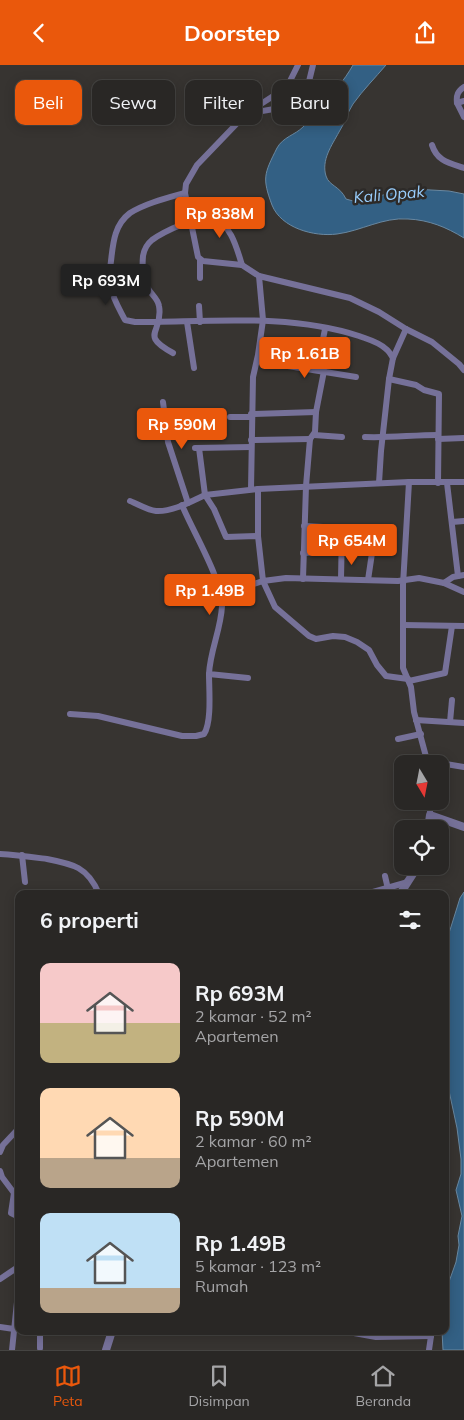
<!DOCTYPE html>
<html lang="id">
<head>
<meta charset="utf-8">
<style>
	body { margin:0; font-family:Mulish,sans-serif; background:#353332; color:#f1f3f6; height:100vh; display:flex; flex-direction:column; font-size:19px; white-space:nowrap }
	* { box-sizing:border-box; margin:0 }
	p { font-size:16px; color:#a5a5a7 }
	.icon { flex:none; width:28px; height:28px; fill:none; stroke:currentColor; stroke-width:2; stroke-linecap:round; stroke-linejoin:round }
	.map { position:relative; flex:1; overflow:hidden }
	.sheet { position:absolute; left:15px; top:825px; width:434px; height:445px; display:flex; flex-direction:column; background:#292725; border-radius:10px; box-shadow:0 2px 12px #0003,0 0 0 1px #454442 }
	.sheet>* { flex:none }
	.hud { position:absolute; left:15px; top:15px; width:435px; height:45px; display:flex; gap:10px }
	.needle { width:32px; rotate:170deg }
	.controls { position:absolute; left:394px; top:690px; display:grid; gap:10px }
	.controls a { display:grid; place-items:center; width:55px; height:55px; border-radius:10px; background:#292725; box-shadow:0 2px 12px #0003,0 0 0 1px #454442; font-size:25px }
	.price { position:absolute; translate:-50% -42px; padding:0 11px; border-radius:5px; background:#ea580c; color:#fff; font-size:16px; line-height:32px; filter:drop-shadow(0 1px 2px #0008) }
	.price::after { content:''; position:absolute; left:50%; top:30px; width:15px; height:11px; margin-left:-8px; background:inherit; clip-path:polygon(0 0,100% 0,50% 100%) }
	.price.selected { background:#222; color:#fff }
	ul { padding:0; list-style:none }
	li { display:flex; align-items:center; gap:15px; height:125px; padding:0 25px }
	li span { display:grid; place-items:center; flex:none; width:140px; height:100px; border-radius:10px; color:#555 }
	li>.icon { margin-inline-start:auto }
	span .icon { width:60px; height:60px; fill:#fffc; stroke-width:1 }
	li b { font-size:21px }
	h2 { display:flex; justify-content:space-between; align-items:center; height:60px; padding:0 25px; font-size:21px }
	.pill { padding:0 18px; border-radius:10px; background:#292725; box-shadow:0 2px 12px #0003,0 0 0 1px #454442; font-size:18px; line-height:45px }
	.pill.selected { background:#ea580c; color:#fff }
	header { display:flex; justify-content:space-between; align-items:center; height:65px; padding:0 25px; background:#ea580c; color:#fff; font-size:22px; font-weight:700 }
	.tab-bar { display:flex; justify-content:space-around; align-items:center; height:70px; border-top:1px solid #454442; background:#292725; font-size:14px; color:#a5a5a7 }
	.tab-bar a { display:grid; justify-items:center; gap:2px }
	.tab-bar .selected { color:#ea580c }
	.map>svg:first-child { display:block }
	.water { fill:#336084; stroke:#6988a1 }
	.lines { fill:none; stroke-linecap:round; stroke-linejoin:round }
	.minor { stroke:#767199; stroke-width:6 }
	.tertiary { stroke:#767199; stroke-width:8 }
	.labels { text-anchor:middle; stroke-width:5; stroke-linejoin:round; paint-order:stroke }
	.water-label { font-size:16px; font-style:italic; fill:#98cdfc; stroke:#2d2a28 }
</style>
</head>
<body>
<header><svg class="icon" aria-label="back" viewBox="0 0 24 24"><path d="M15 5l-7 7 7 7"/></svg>Doorstep<svg class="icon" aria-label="share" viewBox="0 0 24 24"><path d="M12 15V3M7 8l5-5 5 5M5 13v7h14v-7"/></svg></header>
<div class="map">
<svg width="464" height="1285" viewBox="0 0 464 1285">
	<rect width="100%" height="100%" fill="#373431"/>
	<g class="water">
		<path d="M353 0H386C375 13 363 25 353 39 347 48 345 58 339 67 332 80 321 95 326 111 329 121 340 121 346 134L353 136 413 124 449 126 464 129V173C446 162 429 155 408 154 383 152 361 166 337 169 314 172 281 163 272 140 262 113 264 109 277 83 283 72 295 70 303 62 310 56 315 48 321 42 333 28 344 16 353 0Z"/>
		<path d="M464 827V1285H443L442 1266H445V1228L456 1197 459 1180 458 1171 462 1151 456 1125 461 1109V1094L457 1063 445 1007 446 945 445 940V881L460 833Z"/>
	</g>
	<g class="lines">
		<g class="minor">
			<path d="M313 0 304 37 291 41 246 49 197 100 186 119 185 128 198 192 203 196 242 200 259 211 350 233 379 247 406 264 432 277 459 299 464 305"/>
			<path d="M464 22C458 26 456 30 457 38L464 36"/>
			<path d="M457 38 464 52"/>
			<path d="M247 48 281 26 290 16 298 0"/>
			<path d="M432 80C437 96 449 98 464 103"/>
			<path d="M185 128C167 133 146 138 130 148 114 160 113 179 111 196 110 205 108 215 111 223 113 234 120 245 125 255L135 257C208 257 289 248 359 271 367 274 379 277 386 284 389 286 391 290 393 293"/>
			<path d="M200 195V213"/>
			<path d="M199 241 200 257"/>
			<path d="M187 257 194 303"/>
			<path d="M173 288C138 269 164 268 159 241 158 234 152 230 149 225 143 216 142 202 143 191 144 185 147 179 152 175 163 167 200 149 213 153 231 159 237 184 242 200"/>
			<path d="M257 296 356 312"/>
			<path d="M317 305 325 264"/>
			<path d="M389 314 416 320 424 325 439 329 438 418"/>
			<path d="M163 337 168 377 188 438"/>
			<path d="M251 349 316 347"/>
			<path d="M230 352H251"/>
			<path d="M314 370 342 372"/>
			<path d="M365 372C390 373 413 370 438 370"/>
			<path d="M438 374 464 373"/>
			<path d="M251 375 310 374"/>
			<path d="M195 383 251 382"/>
			<path d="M199 383 205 430 258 424 409 417 403 520V603L411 622 414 647 428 699"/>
			<path d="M409 417H464"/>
			<path d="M379 418 381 386 389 314 393 293 406 264"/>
			<path d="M447 418 458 511"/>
			<path d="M251 424 253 312 258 290 263 255 259 211"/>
			<path d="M130 436C138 439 147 445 156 446 172 447 190 437 205 430L214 444 226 472 258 471 263 516 286 513 398 516 419 513 444 518 453 512 464 510"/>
			<path d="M182 440C192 465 223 516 222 541 221 564 210 586 209 609L248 613"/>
			<path d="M452 457 464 456"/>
			<path d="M304 461 342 463 341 514"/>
			<path d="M258 471V424"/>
			<path d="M303 488 343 486"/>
			<path d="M303 514 306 421 310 374 315 367 316 347 324 306"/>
			<path d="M368 515 372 488"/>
			<path d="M444 518 464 527"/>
			<path d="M221 529 263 516 275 542 309 571 316 574 333 571 345 572 357 577 369 585 377 600 386 611 408 614"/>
			<path d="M403 560 464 561"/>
			<path d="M409 616 445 608 452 561"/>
			<path d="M70 649 98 651 182 671H196L204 669C212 657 209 624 209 609"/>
			<path d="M416 655 464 658"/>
			<path d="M450 657 452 635"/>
			<path d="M398 674 421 669"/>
			<path d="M428 696 464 702"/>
			<path d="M430 736V750"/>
			<path d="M0 789C16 790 31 792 47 794 73 799 88 802 99 829"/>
			<path d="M22 790 25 817"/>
			<path d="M385 811 388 824"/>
			<path d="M366 829 408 817"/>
			<path d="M0 1087 3 1080 19 1063"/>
			<path d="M0 1106 2 1112 14 1128 11 1148 19 1152"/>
			<path d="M18 1201 17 1207 19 1213"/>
			<path d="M0 1214 18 1202"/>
			<path d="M0 1262 14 1264"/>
			<path d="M343 1266 376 1272 431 1271V1266"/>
			<path d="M40 1283V1266"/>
			<path d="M12 1285 17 1237 19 1233"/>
			<path d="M429 1285 431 1271"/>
		</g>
		<g class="tertiary">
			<path d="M428 764 430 750 464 762"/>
			<path d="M400 829 418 801"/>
			<path d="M106 1285 112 1266"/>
		</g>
	</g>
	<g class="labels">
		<g class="water-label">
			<text transform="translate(389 129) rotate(-5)" y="6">Kali Opak</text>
		</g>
	</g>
</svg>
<div class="controls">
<a><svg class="needle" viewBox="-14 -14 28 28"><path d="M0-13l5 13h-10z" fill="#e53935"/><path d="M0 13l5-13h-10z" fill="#a5a5a7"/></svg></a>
<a><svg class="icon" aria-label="locate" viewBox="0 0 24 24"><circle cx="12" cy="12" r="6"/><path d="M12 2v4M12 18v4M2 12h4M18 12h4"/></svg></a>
</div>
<b class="price" style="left:220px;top:174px">Rp 838M</b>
<b class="price selected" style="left:106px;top:241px">Rp 693M</b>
<b class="price" style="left:305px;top:314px">Rp 1.61B</b>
<b class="price" style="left:182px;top:385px">Rp 590M</b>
<b class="price" style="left:352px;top:501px">Rp 654M</b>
<b class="price" style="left:210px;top:551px">Rp 1.49B</b>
<div class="hud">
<a class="pill selected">Beli</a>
<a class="pill">Sewa</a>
<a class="pill">Filter</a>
<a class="pill">Baru</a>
</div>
<section class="sheet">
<h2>6 properti<svg class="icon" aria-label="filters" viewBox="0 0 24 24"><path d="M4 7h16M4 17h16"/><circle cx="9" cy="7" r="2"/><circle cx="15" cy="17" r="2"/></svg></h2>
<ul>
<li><span style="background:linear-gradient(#f6c9c9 60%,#c2b280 0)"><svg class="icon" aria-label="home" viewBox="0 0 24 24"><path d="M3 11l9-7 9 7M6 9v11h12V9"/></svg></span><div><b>Rp 693M</b><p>2 kamar · 52 m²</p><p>Apartemen</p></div></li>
<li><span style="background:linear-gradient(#ffd9b3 70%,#b9a48a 0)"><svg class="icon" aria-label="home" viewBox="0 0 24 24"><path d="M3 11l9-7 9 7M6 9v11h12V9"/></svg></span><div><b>Rp 590M</b><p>2 kamar · 60 m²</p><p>Apartemen</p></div></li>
<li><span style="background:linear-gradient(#bfe0f5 75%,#b9a48a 0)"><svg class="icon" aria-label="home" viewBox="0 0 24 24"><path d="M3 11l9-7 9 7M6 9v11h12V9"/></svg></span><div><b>Rp 1.49B</b><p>5 kamar · 123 m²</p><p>Rumah</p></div></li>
</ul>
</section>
</div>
<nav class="tab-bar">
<a class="selected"><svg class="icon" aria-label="map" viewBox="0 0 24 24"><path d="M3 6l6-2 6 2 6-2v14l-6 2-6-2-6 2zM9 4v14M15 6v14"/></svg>Peta</a>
<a><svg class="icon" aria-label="saved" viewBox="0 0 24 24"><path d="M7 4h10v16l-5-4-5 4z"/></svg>Disimpan</a>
<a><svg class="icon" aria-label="home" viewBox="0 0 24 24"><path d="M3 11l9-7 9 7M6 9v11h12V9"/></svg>Beranda</a>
</nav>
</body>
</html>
